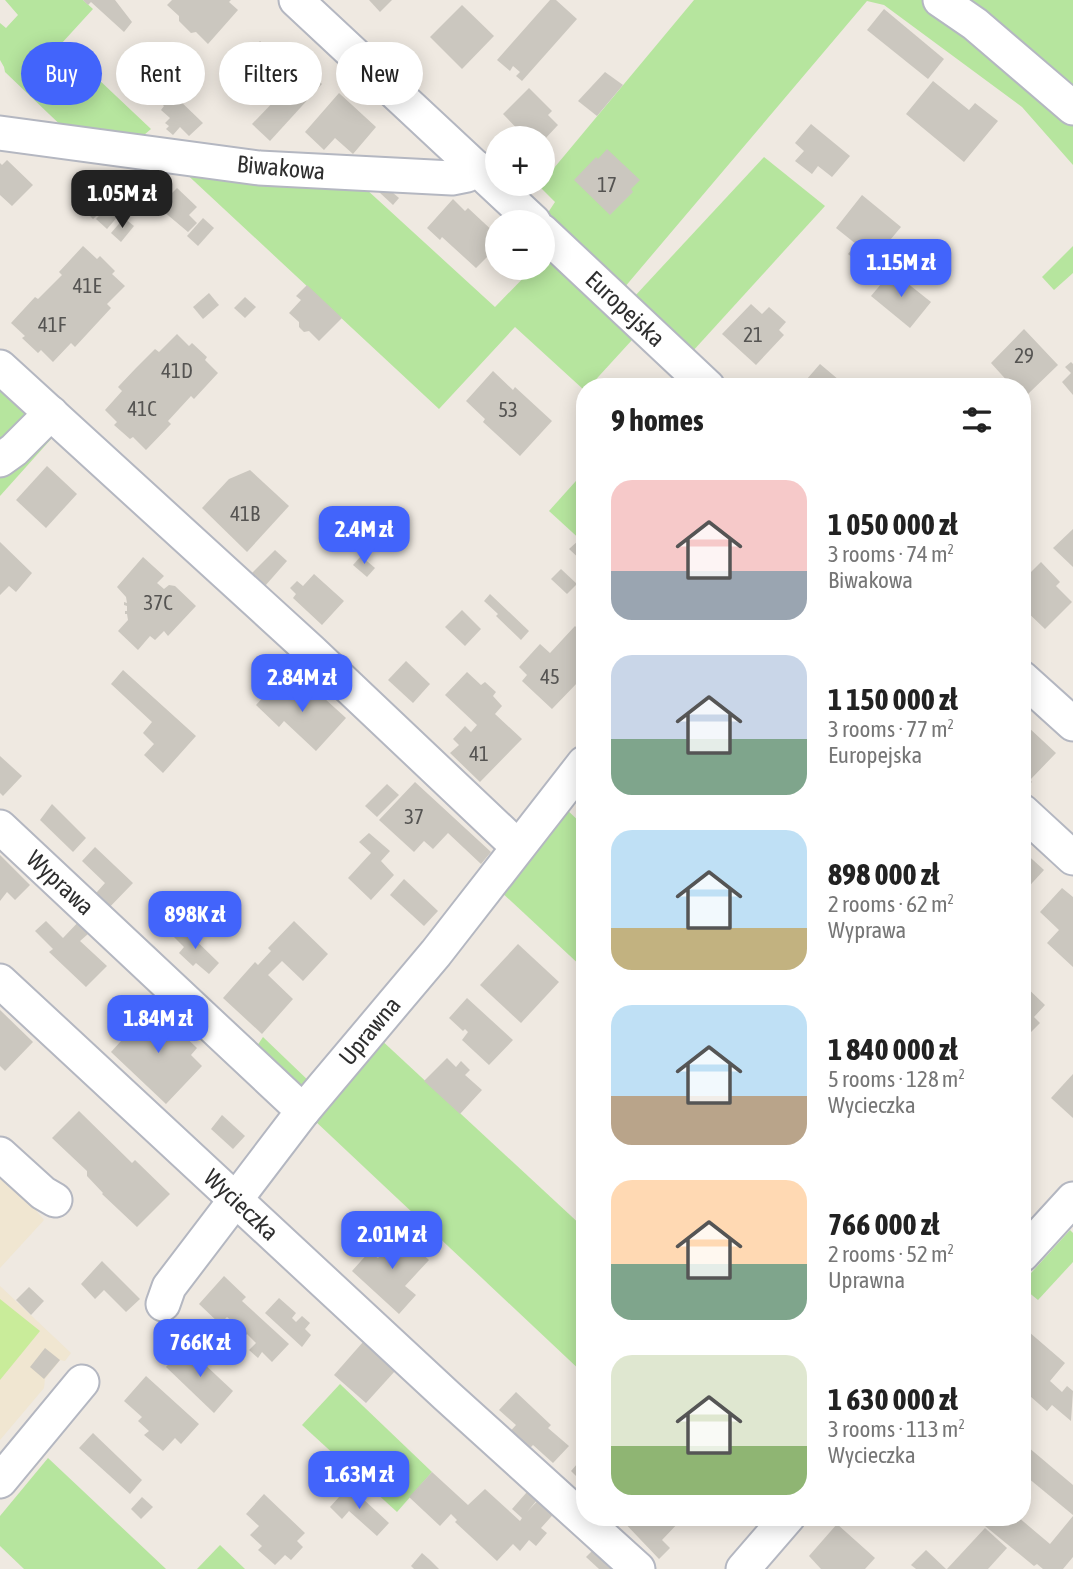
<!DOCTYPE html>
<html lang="en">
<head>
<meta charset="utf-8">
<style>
	body { margin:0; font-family:"Asap Condensed",sans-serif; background:#f6f6f6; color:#222; height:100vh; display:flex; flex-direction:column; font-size:26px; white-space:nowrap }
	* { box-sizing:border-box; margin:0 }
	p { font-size:23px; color:#767676 }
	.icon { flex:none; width:38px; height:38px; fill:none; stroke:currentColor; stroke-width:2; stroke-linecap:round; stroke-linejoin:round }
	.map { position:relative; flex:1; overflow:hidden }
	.side { position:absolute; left:576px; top:378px; width:455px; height:1148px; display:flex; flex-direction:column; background:#fff; border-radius:28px; box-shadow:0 4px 18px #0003 }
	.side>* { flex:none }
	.top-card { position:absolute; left:21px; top:42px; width:450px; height:63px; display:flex; gap:14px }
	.buttons { position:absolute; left:485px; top:126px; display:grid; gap:14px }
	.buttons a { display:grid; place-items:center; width:70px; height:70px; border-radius:50%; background:#fff; box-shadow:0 4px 18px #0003; font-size:35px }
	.price { position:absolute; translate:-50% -60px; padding:0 16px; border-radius:14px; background:#4264fb; color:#fff; font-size:23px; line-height:46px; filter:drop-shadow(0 2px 4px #0008) }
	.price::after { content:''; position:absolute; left:50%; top:42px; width:21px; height:16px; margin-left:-10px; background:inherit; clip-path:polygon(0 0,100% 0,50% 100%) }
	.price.selected { background:#222; color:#fff }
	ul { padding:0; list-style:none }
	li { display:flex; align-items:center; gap:21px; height:175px; padding:0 35px }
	li span { display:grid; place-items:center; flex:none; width:196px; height:140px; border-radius:21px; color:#555 }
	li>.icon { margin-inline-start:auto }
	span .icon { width:84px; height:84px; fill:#fffc; stroke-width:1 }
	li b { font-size:30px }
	h2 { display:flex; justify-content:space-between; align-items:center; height:84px; padding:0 35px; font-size:30px }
	.chip { padding:0 24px; border-radius:32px; background:#fff; box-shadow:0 4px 18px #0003; font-size:24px; line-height:63px }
	.chip.selected { background:#4264fb; color:#fff }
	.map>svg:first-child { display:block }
	.education { fill:#f0e6d1 }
	.green { fill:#b6e59e }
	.pitch { fill:#c9ec9a }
	.building { fill:#cbc7bf }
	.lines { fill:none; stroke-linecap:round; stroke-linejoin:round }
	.minor-casing { stroke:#b4b7c1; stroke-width:37 }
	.minor { stroke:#fff; stroke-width:33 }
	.labels { text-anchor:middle; stroke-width:5; stroke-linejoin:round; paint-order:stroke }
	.number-label { font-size:21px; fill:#555452 }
	.street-label { font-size:24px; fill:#2e2e2e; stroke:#fff }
</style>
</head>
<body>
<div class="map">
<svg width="1073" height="1569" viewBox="0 0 1073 1569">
	<rect width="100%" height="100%" fill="#efe9e1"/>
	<g class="education">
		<path d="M0 1171 14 1184 44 1220 0 1268Z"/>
		<path d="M0 1286 71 1353 65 1361 60 1360 45 1379 44 1388 0 1440Z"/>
	</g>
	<g class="green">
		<path d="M5 0H83L93 9 61 44 151 129 144 135 140 145 71 135 5 72 4 67 0 60V23L6 28 18 15Z"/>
		<path d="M694 0H924L1073 118V165L1022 107 884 5 867 1 624 288 547 214 555 202 539 186Z"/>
		<path d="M954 0H1073V101Z"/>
		<path d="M764 157 825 206 692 352 634 297Z"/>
		<path d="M180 168 354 178 495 307 533 268H542L544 257 632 340 589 387H584V390L515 327 439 409Z"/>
		<path d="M1073 246V273L1054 290 1042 277Z"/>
		<path d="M0 389 52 438 0 496Z"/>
		<path d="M584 472V543L549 511Z"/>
		<path d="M563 806 584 826V969L499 890Z"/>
		<path d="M263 1037 312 1084 301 1097 253 1052Z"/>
		<path d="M378 1037 584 1228V1374L314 1120Z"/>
		<path d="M1070 1230 1073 1233V1262L1038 1300 1022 1287V1283Z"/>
		<path d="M340 1384 432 1472 397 1512 302 1425Z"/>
		<path d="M48 1458 166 1569H24L0 1546V1516Z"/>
		<path d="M220 1545 245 1569H197Z"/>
	</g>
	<path class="pitch" d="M0 1299 40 1331 0 1380Z"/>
	<g class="building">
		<path d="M83 0H115L132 22 124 32 91 2 88 5Z"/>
		<path d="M172 0H231L229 2 238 10 208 44 196 32 191 33 179 21V16L167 5Z"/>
		<path d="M369 0H392L380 12Z"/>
		<path d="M550 0H556L577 19 522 81 516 76 520 72 513 66 510 71 497 60Z"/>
		<path d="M462 5 494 36 462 69 430 37Z"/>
		<path d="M884 9 944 59 928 79 867 30Z"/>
		<path d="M260 41 272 52 279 44 289 53 281 61 293 72 264 104 231 73Z"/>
		<path d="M305 69 322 84 270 141 252 124Z"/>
		<path d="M605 72 623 85 597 116 578 101Z"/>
		<path d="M162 76 179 91 175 96 203 123 189 136 180 127 173 135 166 129 169 126 165 123 170 118 161 110 164 106 155 97 158 94 151 87Z"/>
		<path d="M933 81 969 110 975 103 998 121 964 162 906 114Z"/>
		<path d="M529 88 552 111 548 115 558 125 542 142V138H526L503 114Z"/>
		<path d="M339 93 376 127 353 154 335 138 324 150 305 132Z"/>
		<path d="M811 124 850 156 832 177 818 166 812 174 795 161 804 151 795 143Z"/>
		<path d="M607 149 640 180 631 189 633 192 610 215 574 180 596 157 598 159Z"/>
		<path d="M7 160 33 185 12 206 0 195V163L2 165Z"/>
		<path d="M84 185 89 191 93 187 109 204 93 219 77 203 78 201 73 196Z"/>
		<path d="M385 186 399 198 393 205 379 192Z"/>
		<path d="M177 188 197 207 189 215 197 223 188 232 163 211 171 202 167 198Z"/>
		<path d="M862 195 901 227 875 258 879 261 870 272 848 254 856 244 836 228Z"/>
		<path d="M453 199 465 211 468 208 497 235V247L476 268 442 237 440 240 427 228Z"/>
		<path d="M109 205 119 215 107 229 96 219Z"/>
		<path d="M124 218 134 226 121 242 111 233Z"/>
		<path d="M203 218 214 228 198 246 187 236Z"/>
		<path d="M83 246 97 259 100 256 115 271 112 274 125 286 107 304 111 308 75 347 71 343 53 362 41 350 38 353 22 338 25 336 11 323 35 297 38 299 62 275 59 272Z"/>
		<path d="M892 271 931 302 910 328 871 296Z"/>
		<path d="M307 285 342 318 319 341 309 331 304 332 299 327V322L289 313 301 300 296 296Z"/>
		<path d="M209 293 219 305 203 319 193 307Z"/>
		<path d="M245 297 256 307 245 318 234 308Z"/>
		<path d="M751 304 762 314 769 307 786 322 779 330 784 335 756 365 722 334Z"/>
		<path d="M1024 329 1058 365 1028 394 1014 381 1010 384 991 363Z"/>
		<path d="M177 334 189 346 192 343 207 357 205 360 218 373 194 399 191 396 168 421 171 424 146 450 133 437 130 439 114 425 117 422 105 410 122 391 118 387 136 368 155 349 159 352Z"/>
		<path d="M1071 362 1073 364V395L1062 382 1071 373 1065 367Z"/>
		<path d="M820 364 839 380 833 387H800Z"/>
		<path d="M493 371 513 390 515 387 552 421 520 456 483 422 485 419 466 401Z"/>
		<path d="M47 466 77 494 46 528 16 500Z"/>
		<path d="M250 470 289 506 247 552 202 508 229 479Z"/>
		<path d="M1073 529V567L1053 548Z"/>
		<path d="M579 540 584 545 583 562 569 549Z"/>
		<path d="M0 542 32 573 16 592 9 586 0 595Z"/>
		<path d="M275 550 287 561 265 586 251 574Z"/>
		<path d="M361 556 375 568 367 577 353 565Z"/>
		<path d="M143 557 164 576 157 583 164 589 169 585 175 586 196 606 168 636 164 631 155 640 150 636 138 650 118 631 128 620 127 614H125V611H127V606L124 605V602L127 603 126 597 117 587Z"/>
		<path d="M1041 562 1060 582 1056 586 1072 602 1045 629 1022 607V581Z"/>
		<path d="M561 569 577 584 567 594 551 579Z"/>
		<path d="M314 574 344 601 322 625 293 598 296 594 290 588 297 581 303 586Z"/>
		<path d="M490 594 529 631 521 640 496 616 498 614 484 601Z"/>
		<path d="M462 610 481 629 465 646 445 627Z"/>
		<path d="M575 626 584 635V671L583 670 577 678 579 681 552 709 522 681 527 675 519 667 540 644 550 653Z"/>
		<path d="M406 661 430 684 413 703 388 680Z"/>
		<path d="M123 670 196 736 163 773 144 755 154 744 143 733 152 722 111 684Z"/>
		<path d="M467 672 481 685 485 682 496 692 493 696 502 706 495 714 522 739 480 782 450 753 459 745 453 739 465 726 471 732 477 725 445 695Z"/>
		<path d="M278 681 300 702 313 688 346 718 316 751 284 721 279 727 256 705Z"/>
		<path d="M1028 727 1056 753 1030 780 1032 782 1028 785 1027 784 1022 789V733Z"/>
		<path d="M0 756 22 776 3 796 0 793Z"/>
		<path d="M415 782 491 852 481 864 448 833 433 849 424 841 414 852 379 820Z"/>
		<path d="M387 784 399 795 377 817 365 806Z"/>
		<path d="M52 804 86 838 73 852 40 820Z"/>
		<path d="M369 833 390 851 381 861 394 875 371 900 348 878 371 853 359 842Z"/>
		<path d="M95 847 133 883 103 914 89 901 105 883 82 861Z"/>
		<path d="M1022 850 1044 870 1022 894Z"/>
		<path d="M0 855 30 885 15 900 7 892 0 901Z"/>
		<path d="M404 879 438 911 424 926 390 895Z"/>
		<path d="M1062 888 1073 897V967L1047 943 1059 930 1040 912Z"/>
		<path d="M84 916 96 927 80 941 107 966 86 987 49 952 53 949 35 931 46 921 63 938Z"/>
		<path d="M294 921 328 954 303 981 282 961 268 975 293 999 262 1034 223 998 255 962 258 965 271 951 268 948Z"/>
		<path d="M181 926 219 963 209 974 196 963 193 966 179 953 184 947 172 935Z"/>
		<path d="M518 944 559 982 521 1023 480 985Z"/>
		<path d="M1022 983 1045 1005 1034 1017 1040 1023 1028 1035 1026 1033 1022 1038Z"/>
		<path d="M467 998 513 1040 489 1065 462 1040 468 1032 465 1029 463 1031 449 1018Z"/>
		<path d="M153 1006 197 1048 191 1055 202 1066 166 1104 111 1052Z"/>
		<path d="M0 1010 33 1042 5 1071 0 1066Z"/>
		<path d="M447 1058 456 1067 461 1061 470 1070 465 1075 482 1090 460 1114 424 1081Z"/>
		<path d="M1073 1074V1118L1051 1098Z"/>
		<path d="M79 1111 132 1163 135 1160 170 1194 137 1227 102 1194 103 1193 87 1176V1171L52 1138Z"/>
		<path d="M222 1115 245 1136 233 1149 211 1129Z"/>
		<path d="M396 1230 429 1260 405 1286 416 1295 399 1314 352 1271 369 1252 378 1258 385 1251 380 1246Z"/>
		<path d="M102 1261 140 1299 126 1312 104 1290 95 1299 81 1284Z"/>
		<path d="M224 1276 246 1297 242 1301 289 1344 272 1362 262 1352 258 1358 249 1350 256 1343 247 1334 240 1342 229 1332 236 1325 227 1317 220 1324 199 1304Z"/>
		<path d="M29 1287 44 1301 31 1315 16 1300Z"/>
		<path d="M279 1298 296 1313 292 1318 296 1322 302 1316 310 1323 305 1329 311 1335 302 1347 265 1313Z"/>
		<path d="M1029 1332 1065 1363 1050 1381 1062 1392 1067 1386 1073 1391 1071 1421 1052 1405 1047 1411 1022 1389V1340Z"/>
		<path d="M363 1342 395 1371 366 1403 334 1375Z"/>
		<path d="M185 1346 233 1391 214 1413 166 1367Z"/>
		<path d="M45 1348 60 1360 44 1379 30 1367Z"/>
		<path d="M146 1376 199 1424 181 1444 175 1438 163 1451 144 1435 149 1431 138 1421 142 1417 124 1401Z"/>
		<path d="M516 1392 551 1425 548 1428 569 1446 553 1463 533 1445 524 1454 505 1437 516 1425 499 1410Z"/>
		<path d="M93 1433 142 1480 130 1494 79 1448Z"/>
		<path d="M1022 1442 1073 1485V1515L1022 1473Z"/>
		<path d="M584 1456V1484L571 1471Z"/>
		<path d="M432 1472 468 1505 485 1489 520 1521 522 1518 512 1509 534 1484 543 1493 527 1512 544 1494 559 1508 541 1528 547 1533 536 1546 529 1540 520 1551 513 1544 497 1561 455 1522 457 1520 451 1514 440 1526 409 1497Z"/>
		<path d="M349 1486 389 1523 377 1536 349 1511 342 1519 330 1507Z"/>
		<path d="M264 1494 305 1533 297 1541 303 1547 291 1560 285 1555 275 1565 258 1550 262 1546 250 1535 259 1526 246 1514Z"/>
		<path d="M142 1497 153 1507 141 1519 131 1509Z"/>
		<path d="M1073 1516V1557L1063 1569H1043L1037 1564 1034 1566 974 1517H1018L1050 1544Z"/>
		<path d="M619 1517H692L684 1526 680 1521 662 1540 670 1548 659 1559Z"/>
		<path d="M837 1524 875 1558 865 1569H821L809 1556Z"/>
		<path d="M985 1528 1007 1548 988 1569H947Z"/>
		<path d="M598 1545 614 1569H599L586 1557Z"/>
		<path d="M926 1550 946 1569H916L911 1565Z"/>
		<path d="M422 1553 430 1560 439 1569H414L411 1566Z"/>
	</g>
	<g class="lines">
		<defs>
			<g id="minor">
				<path d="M296 0 534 222"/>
				<path d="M940 0 975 24 1073 108"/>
				<path d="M0 133 259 168 452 178 467 175 477 168"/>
				<path d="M542 231 708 387"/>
				<path d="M0 367 311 651 518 847"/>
				<path d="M0 460 14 450 51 413"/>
				<path d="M1022 678 1073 724"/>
				<path d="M1022 811 1073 858"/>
				<path d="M0 827 303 1111"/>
				<path d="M0 981 447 1396 638 1569"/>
				<path d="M0 1154 43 1193 55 1200"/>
				<path d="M1022 1255 1073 1199"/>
				<path d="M163 1304 169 1287 303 1111 436 953 584 763"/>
				<path d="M0 1481 82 1382"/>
				<path d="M743 1569 788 1517"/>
			</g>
		</defs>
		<use href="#minor" class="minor-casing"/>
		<use href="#minor" class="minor"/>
	</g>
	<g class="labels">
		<g class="number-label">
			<text x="607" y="192">17</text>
			<text x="87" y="293">41E</text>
			<text x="52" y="332">41F</text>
			<text x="753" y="342">21</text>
			<text x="1024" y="363">29</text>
			<text x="177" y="378">41D</text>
			<text x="142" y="416">41C</text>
			<text x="508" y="417">53</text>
			<text x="245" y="521">41B</text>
			<text x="158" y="610">37C</text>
			<text x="550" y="684">45</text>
			<text x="479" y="761">41</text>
			<text x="414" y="824">37</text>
		</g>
		<g class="street-label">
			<text transform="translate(281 168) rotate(5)" y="8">Biwakowa</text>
			<text transform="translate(625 309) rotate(43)" y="8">Europejska</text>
			<text transform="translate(60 883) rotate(43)" y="8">Wyprawa</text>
			<text transform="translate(370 1031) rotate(-50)" y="8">Uprawna</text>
			<text transform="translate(241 1205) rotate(43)" y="8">Wycieczka</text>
		</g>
	</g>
</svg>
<div class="buttons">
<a>+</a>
<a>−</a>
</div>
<b class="price selected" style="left:122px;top:230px">1.05M zł</b>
<b class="price" style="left:901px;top:299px">1.15M zł</b>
<b class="price" style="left:364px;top:566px">2.4M zł</b>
<b class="price" style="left:302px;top:714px">2.84M zł</b>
<b class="price" style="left:195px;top:951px">898K zł</b>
<b class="price" style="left:158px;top:1055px">1.84M zł</b>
<b class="price" style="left:392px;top:1271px">2.01M zł</b>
<b class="price" style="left:200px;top:1379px">766K zł</b>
<b class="price" style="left:359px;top:1511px">1.63M zł</b>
<div class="top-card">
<a class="chip selected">Buy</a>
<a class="chip">Rent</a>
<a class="chip">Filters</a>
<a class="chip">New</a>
</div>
<section class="side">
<h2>9 homes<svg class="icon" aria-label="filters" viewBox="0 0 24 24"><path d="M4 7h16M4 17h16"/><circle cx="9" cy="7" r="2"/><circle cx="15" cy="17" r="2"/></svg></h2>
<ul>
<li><span style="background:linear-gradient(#f6c9c9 65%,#9aa5b1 0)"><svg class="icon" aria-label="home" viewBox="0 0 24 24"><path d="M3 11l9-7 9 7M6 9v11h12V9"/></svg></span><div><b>1 050 000 zł</b><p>3 rooms · 74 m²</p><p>Biwakowa</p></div></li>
<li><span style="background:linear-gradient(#c9d6e8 60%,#7fa58c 0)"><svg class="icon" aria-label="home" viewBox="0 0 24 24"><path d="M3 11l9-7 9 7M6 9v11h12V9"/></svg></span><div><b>1 150 000 zł</b><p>3 rooms · 77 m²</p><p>Europejska</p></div></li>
<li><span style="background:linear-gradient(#bfe0f5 70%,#c2b280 0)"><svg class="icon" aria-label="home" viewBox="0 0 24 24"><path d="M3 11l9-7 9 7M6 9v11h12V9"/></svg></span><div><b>898 000 zł</b><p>2 rooms · 62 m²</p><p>Wyprawa</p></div></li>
<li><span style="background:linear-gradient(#bfe0f5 65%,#b9a48a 0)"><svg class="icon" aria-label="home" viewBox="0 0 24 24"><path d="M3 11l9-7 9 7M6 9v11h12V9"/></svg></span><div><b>1 840 000 zł</b><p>5 rooms · 128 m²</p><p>Wycieczka</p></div></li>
<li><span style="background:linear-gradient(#ffd9b3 60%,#7fa58c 0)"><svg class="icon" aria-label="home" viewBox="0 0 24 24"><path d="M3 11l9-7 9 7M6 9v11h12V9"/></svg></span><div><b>766 000 zł</b><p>2 rooms · 52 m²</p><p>Uprawna</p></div></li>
<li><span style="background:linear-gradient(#dfe7d0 65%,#8fb573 0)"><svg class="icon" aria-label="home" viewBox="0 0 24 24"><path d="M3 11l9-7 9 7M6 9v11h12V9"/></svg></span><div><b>1 630 000 zł</b><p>3 rooms · 113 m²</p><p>Wycieczka</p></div></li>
</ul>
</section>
</div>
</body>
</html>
